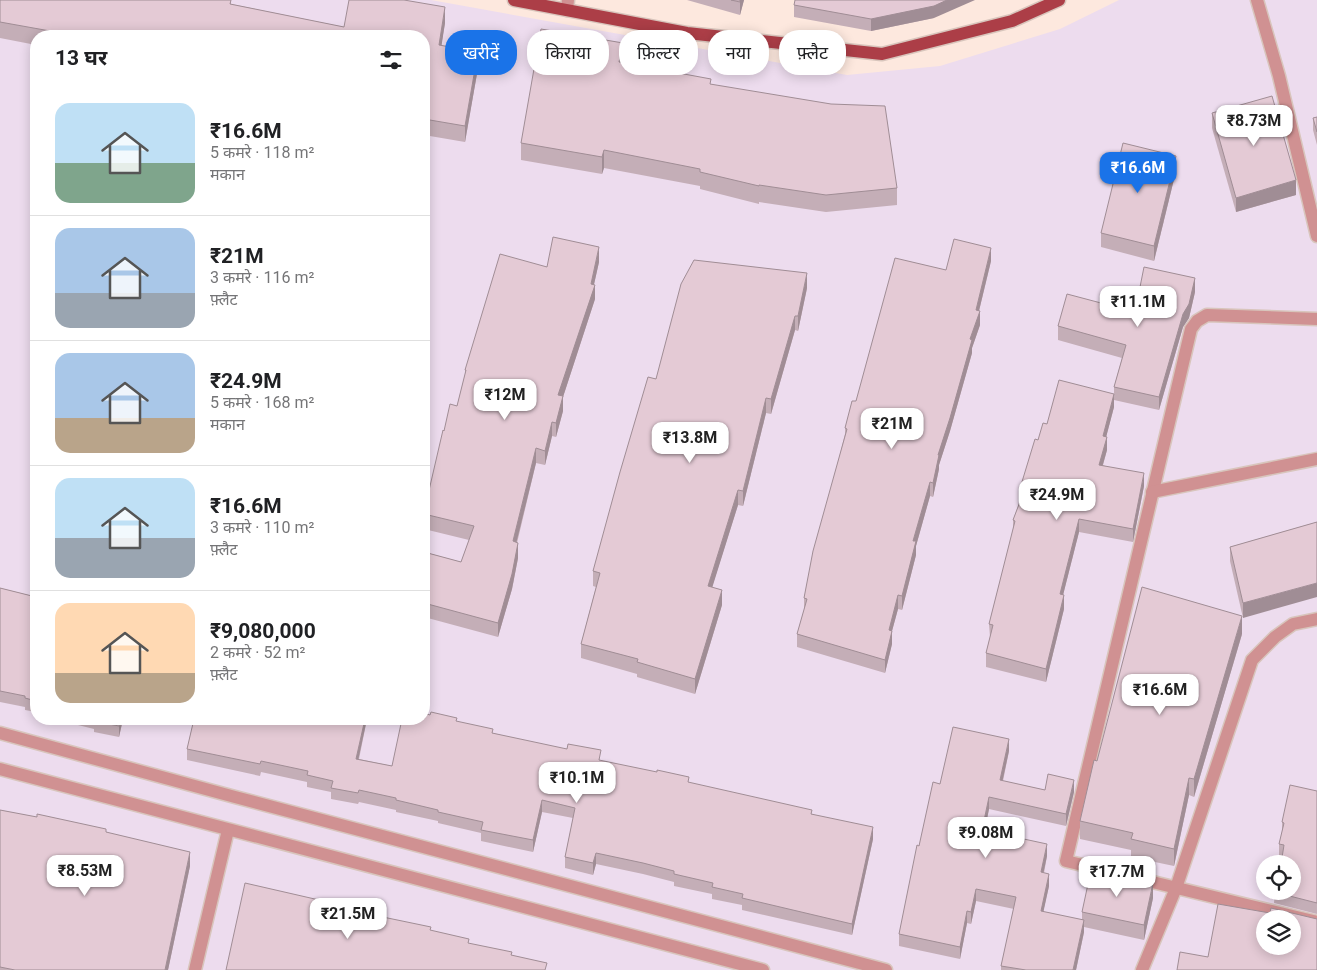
<!DOCTYPE html>
<html lang="hi">
<head>
<meta charset="utf-8">
<style>
	body { margin:0; font-family:Roboto,"Noto Sans Devanagari",sans-serif; background:#f2f2f2; color:#202124; height:100vh; display:flex; flex-direction:column; font-size:19px; white-space:nowrap }
	* { box-sizing:border-box; margin:0 }
	p { font-size:16px; color:#757577 }
	.icon { flex:none; width:28px; height:28px; fill:none; stroke:currentColor; stroke-width:2; stroke-linecap:round; stroke-linejoin:round }
	.map { position:relative; flex:1; overflow:hidden }
	.panel { position:absolute; left:30px; top:30px; width:400px; height:695px; display:flex; flex-direction:column; background:#fff; border-radius:20px; box-shadow:0 2px 12px #0003 }
	.panel>* { flex:none }
	.guide { position:absolute; left:445px; top:30px; width:475px; height:45px; display:flex; gap:10px }
	.fabs { position:absolute; left:1256px; top:855px; display:grid; gap:10px }
	.fabs a { display:grid; place-items:center; width:45px; height:45px; border-radius:50%; background:#fff; box-shadow:0 2px 12px #0003; font-size:25px }
	.price { position:absolute; translate:-50% -42px; padding:0 11px; border-radius:10px; background:#fff; color:#222; font-size:16px; line-height:32px; filter:drop-shadow(0 1px 2px #0008) }
	.price::after { content:''; position:absolute; left:50%; top:30px; width:15px; height:11px; margin-left:-8px; background:inherit; clip-path:polygon(0 0,100% 0,50% 100%) }
	.price.current { background:#1a73e8; color:#fff }
	ul { padding:0; list-style:none }
	li { display:flex; align-items:center; gap:15px; height:125px; padding:0 25px }
	li+li { border-top:1px solid #e0e0e0 }
	li span { display:grid; place-items:center; flex:none; width:140px; height:100px; border-radius:15px; color:#555 }
	li>.icon { margin-inline-start:auto }
	span .icon { width:60px; height:60px; fill:#fffc; stroke-width:1 }
	li b { font-size:21px }
	h2 { display:flex; justify-content:space-between; align-items:center; height:60px; padding:0 25px; font-size:21px }
	.tag { padding:0 18px; border-radius:20px; background:#fff; box-shadow:0 2px 12px #0003; font-size:18px; line-height:45px }
	.tag.current { background:#1a73e8; color:#fff }
	.map>svg:first-child { display:block }
	.commercial { fill:#eddcee; fill-rule:evenodd }
	.lines { fill:none; stroke-linecap:round; stroke-linejoin:round }
	.minor-casing { stroke:#d8c5bc; stroke-width:15 }
	.major-casing { stroke:#d8c5bc; stroke-width:15 }
	.minor { stroke:#d09192; stroke-width:12 }
	.major { stroke:#ac3e47; stroke-width:12 }
	.wall { fill:#c4aeb7 }
	.shaded-wall { fill:#a08d95 }
	.building { fill:#e4cad5; stroke:#a08d95; fill-rule:evenodd }
</style>
</head>
<body>
<div class="map">
<svg width="1317" height="970" viewBox="0 0 1317 970">
	<rect width="100%" height="100%" fill="#fde8de"/>
	<path class="commercial" d="M0 0H431L847 75 940 66 1060 29 1119 0H1317V970H0ZM36 36H424V719H36ZM1265 864H1292V891H1265ZM1265 919H1292V946H1265Z"/>
	<g class="lines">
		<defs>
			<g id="minor">
				<path d="M1257 0 1279 76 1317 236"/>
				<path d="M567 10 568 0"/>
				<path d="M1317 319 1207 315 1197 321 1191 329 1066 861 1317 922"/>
				<path d="M1152 492 1317 459"/>
				<path d="M0 733 235 797 886 970"/>
				<path d="M0 769 763 970"/>
				<path d="M195 970 228 830"/>
				<path d="M1142 970 1176 888 1252 660 1275 637 1293 624 1317 619"/>
			</g>
			<path id="major" d="M514 0 687 33 882 54 1012 21 1059 0"/>
		</defs>
		<use href="#minor" class="minor-casing"/>
		<use href="#major" class="major-casing"/>
		<use href="#minor" class="minor"/>
		<use href="#major" class="major"/>
	</g>
	<g class="wall">
		<path d="M0 0H231V4L344 27 445 23 441 46 478 68 465 142 424 135V36H36V45L0 38Z"/>
		<path d="M687 0H744L740 15Z"/>
		<path d="M794 5 934 18 871 31 794 17Z"/>
		<path d="M623 60 622 63 711 84 897 188V205L826 212 759 202V204L700 189V186L604 168 602 174 521 160V143Z"/>
		<path d="M1212 113 1296 195 1236 212 1212 128Z"/>
		<path d="M1317 117V145L1313 130V118Z"/>
		<path d="M1176 171 1154 261 1101 247V233Z"/>
		<path d="M991 261 979 311 980 325 972 348V353L950 431 939 465V469L933 497 930 496 916 546V555L902 610 898 609 892 631V644L885 673 797 647V634L804 611V598L845 434V428L856 401 946 270Z"/>
		<path d="M599 262 594 284 595 299 563 397V411L556 437 552 436 545 465 536 463 517 543 518 558 512 589 498 637 424 617V552L461 562 469 540 424 529V512L444 431 457 406 465 375V370L547 267Z"/>
		<path d="M807 288 798 331 795 330 771 414 766 413 743 506 738 505 712 587 722 605 695 694 637 677V674L581 658V644L596 587 593 586V571L656 379Z"/>
		<path d="M1195 292 1189 318 1183 327 1159 410 1114 400V407L1106 437 1107 450 1103 465 1144 486 1133 542 1079 532 1063 595 1064 609 1046 682 986 667V653L990 637 989 624 1013 531V520L1021 498V485L1038 440 1047 424 1114 394V387L1122 358 1058 340V326L1135 312Z"/>
		<path d="M36 474V511L32 510V495Z"/>
		<path d="M1317 522 1243 618 1230 561V547Z"/>
		<path d="M0 588 36 597V712L25 710V707L0 702Z"/>
		<path d="M1242 634 1194 797 1189 795 1174 866 1131 857V850L1080 839V821L1097 761Z"/>
		<path d="M66 719H123L119 737 94 732V729L66 722Z"/>
		<path d="M194 719H367L359 759 392 766 457 722 493 733 812 814 873 839 852 935 742 910V905L712 899V894L674 886V882L643 874 596 864 593 875 565 868V857L573 818 542 812 533 852 481 841V833L438 823V821L396 812V810L359 802 358 804 331 799V792L307 787V782L261 772 260 776 187 760V749Z"/>
		<path d="M1009 751 1003 781 1045 790 1074 792 1066 826 989 809 985 831 1047 856 1044 873 1049 886 1043 912 1082 920V912L1153 898 1144 940 1084 927V932L1076 970H1001V966L1014 909 976 901 971 924 967 923 960 959 899 946V934L919 846 940 784Z"/>
		<path d="M1317 791V914L1274 903 1275 891 1282 856 1279 855V844L1282 832V822Z"/>
		<path d="M0 810 106 832 190 866 168 970H0Z"/>
	</g>
	<g class="shaded-wall">
		<path d="M740 0H744L740 15Z"/>
		<path d="M947 0H975L934 18 871 31V19Z"/>
		<path d="M445 7V23L439 62V45Z"/>
		<path d="M623 43V60L619 79V62Z"/>
		<path d="M478 52V68L465 142V126Z"/>
		<path d="M604 150V168L602 174V157Z"/>
		<path d="M1176 156V171L1154 261V246Z"/>
		<path d="M1296 180V195L1236 212V198Z"/>
		<path d="M599 247V262L593 289 595 285V299L563 397V411L556 437V423L558 395 591 284Z"/>
		<path d="M991 248V261L976 323V310Z"/>
		<path d="M807 273V288L798 331V316Z"/>
		<path d="M1195 278V292L1189 318 1183 327 1159 410V397L1183 314Z"/>
		<path d="M980 311V325L972 348V353L950 431 939 465V469L933 497V483L938 455 970 339Z"/>
		<path d="M795 316V330L771 414V399Z"/>
		<path d="M1114 394V407L1103 449V436Z"/>
		<path d="M766 398V413L743 506V491Z"/>
		<path d="M552 422V436L545 465V451Z"/>
		<path d="M1107 437V450L1099 478V465Z"/>
		<path d="M536 448V463L513 556V541Z"/>
		<path d="M1144 473V486L1133 542V529Z"/>
		<path d="M930 482V496L916 546V555L902 610V596L913 541Z"/>
		<path d="M738 490V505L708 601V586Z"/>
		<path d="M1079 519V532L1060 607V594Z"/>
		<path d="M518 543V558L512 589 498 637V623Z"/>
		<path d="M1317 583V597L1243 618V603Z"/>
		<path d="M722 590V605L695 694V679Z"/>
		<path d="M898 595V609L892 631V644L885 673V660L889 630Z"/>
		<path d="M1064 595V609L1046 682V669Z"/>
		<path d="M1242 616V634L1194 797V779Z"/>
		<path d="M120 719H123L119 737V726Z"/>
		<path d="M365 719H367L356 770V759Z"/>
		<path d="M1009 739V751L1000 792V780Z"/>
		<path d="M1189 778V795L1174 866V849Z"/>
		<path d="M1074 780V792L1066 826V814Z"/>
		<path d="M989 797V809L982 842V830Z"/>
		<path d="M542 800V812L533 852V840Z"/>
		<path d="M873 827V839L852 935V924Z"/>
		<path d="M1047 844V856L1041 884V872Z"/>
		<path d="M190 852V866L168 970H165Z"/>
		<path d="M596 853V864L593 875V863Z"/>
		<path d="M1049 874V886L1041 923V911Z"/>
		<path d="M1153 883V898L1144 940V925Z"/>
		<path d="M976 889V901L971 924V912Z"/>
		<path d="M967 911V923L960 959V947Z"/>
		<path d="M1084 920V932L1076 970H1073Z"/>
	</g>
	<g class="building">
		<path d="M0 0H231L230 4 344 27 349 0H404L445 7 439 45 478 52 465 126 424 119V36H78L0 22Z"/>
		<path d="M731 0H740V2Z"/>
		<path d="M795 0H947L934 6 871 19 794 5Z"/>
		<path d="M541 29 623 43 619 62 711 79 710 84 831 104 885 106 897 188 826 195 759 185V186L700 172V169L604 150 602 157 521 143Z"/>
		<path d="M1272 96 1296 180 1236 198 1212 113Z"/>
		<path d="M1317 117V132L1313 118Z"/>
		<path d="M1123 143 1176 156 1154 246 1101 233Z"/>
		<path d="M553 237 599 247 591 284 595 285 558 395 563 396 556 423 552 422 545 451 536 448 513 541 518 543 512 574 498 623 424 603V552L461 562 474 526 424 514V512L443 430 444 431 450 404 457 406 466 370H465L500 254 547 267Z"/>
		<path d="M954 239 991 248 976 310 980 311 970 339 972 340 950 418 938 455H939L933 483 930 482 913 541H916L902 596 898 595 889 630 892 631 885 660 797 634 807 599 804 598 813 551 847 429 845 428 852 401H856L895 258 946 270Z"/>
		<path d="M694 260 807 273 798 316H795L771 399 766 398 743 491 738 490 708 586 722 590 695 679 637 662 638 659 581 644 600 573 593 571 620 472 648 377 656 379 681 284Z"/>
		<path d="M1144 267 1195 278 1189 304 1183 314 1159 397 1114 387 1126 345 1058 326 1067 294 1135 312Z"/>
		<path d="M1059 380 1114 394 1103 436 1107 437 1099 465 1144 473 1133 529 1079 519 1060 594 1064 595 1046 669 986 653 993 625 989 624 1015 521 1013 520 1026 486 1021 485 1035 439 1038 440 1043 423 1047 424Z"/>
		<path d="M36 474V496L32 495Z"/>
		<path d="M1317 522V583L1243 603 1230 547Z"/>
		<path d="M1142 587 1242 616 1194 779 1189 778 1174 849 1131 839 1133 833 1080 821 1094 760 1097 761Z"/>
		<path d="M0 588 36 597V701L25 698V696L0 691Z"/>
		<path d="M431 712 457 718 456 721 493 729 492 733 567 749 568 744 601 750 599 760 657 772V770L689 777 688 782 812 810 811 814 873 827 852 924 742 898 743 894 712 887 713 883 674 874V871L643 863 596 853 593 863 565 857 575 808 542 800 533 840 481 830 483 822 438 812V810L396 800V798L359 790 358 793 331 788 333 781 307 775 308 771 261 761 260 764 187 749 194 719H365L356 759 392 766 402 719H424V713L430 715Z"/>
		<path d="M95 719H120L119 726 94 721Z"/>
		<path d="M953 727 1009 739 1000 780 1045 790 1048 774 1074 780 1066 814 989 797 982 830 1047 844 1041 872 1049 874 1041 911 1084 920 1073 970H1026L1001 966 1016 897 976 889 971 912 967 911 960 947 899 934 917 845 919 846 933 782 940 784Z"/>
		<path d="M1290 785 1317 791V903L1274 892 1275 891H1292V864H1281L1284 845 1279 844 1284 823 1282 822Z"/>
		<path d="M0 810 37 817V814L106 829V832L190 852 165 970H15L0 967Z"/>
		<path d="M1091 870 1153 883 1144 925 1082 912Z"/>
		<path d="M245 883 354 908V911L431 927 430 930 469 939 468 943 512 952 511 955 547 963 545 970H226Z"/>
		<path d="M1218 904 1270 913 1271 908 1317 919V970H1177L1180 952 1208 957ZM1265 919H1292V946H1265Z"/>
	</g>
</svg>
<div class="fabs">
<a><svg class="icon" aria-label="locate" viewBox="0 0 24 24"><circle cx="12" cy="12" r="6"/><path d="M12 2v4M12 18v4M2 12h4M18 12h4"/></svg></a>
<a><svg class="icon" aria-label="layers" viewBox="0 0 24 24"><path d="M12 4l9 5-9 5-9-5zM3 14l9 5 9-5"/></svg></a>
</div>
<b class="price" style="left:1254px;top:147px">₹8.73M</b>
<b class="price current" style="left:1138px;top:194px">₹16.6M</b>
<b class="price" style="left:1138px;top:328px">₹11.1M</b>
<b class="price" style="left:505px;top:421px">₹12M</b>
<b class="price" style="left:892px;top:450px">₹21M</b>
<b class="price" style="left:690px;top:464px">₹13.8M</b>
<b class="price" style="left:1057px;top:521px">₹24.9M</b>
<b class="price" style="left:1160px;top:716px">₹16.6M</b>
<b class="price" style="left:577px;top:804px">₹10.1M</b>
<b class="price" style="left:986px;top:859px">₹9.08M</b>
<b class="price" style="left:85px;top:897px">₹8.53M</b>
<b class="price" style="left:1117px;top:898px">₹17.7M</b>
<b class="price" style="left:348px;top:940px">₹21.5M</b>
<div class="guide">
<a class="tag current">खरीदें</a>
<a class="tag">किराया</a>
<a class="tag">फ़िल्टर</a>
<a class="tag">नया</a>
<a class="tag">फ़्लैट</a>
</div>
<section class="panel">
<h2>13 घर<svg class="icon" aria-label="filters" viewBox="0 0 24 24"><path d="M4 7h16M4 17h16"/><circle cx="9" cy="7" r="2"/><circle cx="15" cy="17" r="2"/></svg></h2>
<ul>
<li><span style="background:linear-gradient(#bfe0f5 60%,#7fa58c 0)"><svg class="icon" aria-label="home" viewBox="0 0 24 24"><path d="M3 11l9-7 9 7M6 9v11h12V9"/></svg></span><div><b>₹16.6M</b><p>5 कमरे · 118 m²</p><p>मकान</p></div></li>
<li><span style="background:linear-gradient(#a9c7e8 65%,#9aa5b1 0)"><svg class="icon" aria-label="home" viewBox="0 0 24 24"><path d="M3 11l9-7 9 7M6 9v11h12V9"/></svg></span><div><b>₹21M</b><p>3 कमरे · 116 m²</p><p>फ़्लैट</p></div></li>
<li><span style="background:linear-gradient(#a9c7e8 65%,#b9a48a 0)"><svg class="icon" aria-label="home" viewBox="0 0 24 24"><path d="M3 11l9-7 9 7M6 9v11h12V9"/></svg></span><div><b>₹24.9M</b><p>5 कमरे · 168 m²</p><p>मकान</p></div></li>
<li><span style="background:linear-gradient(#bfe0f5 60%,#9aa5b1 0)"><svg class="icon" aria-label="home" viewBox="0 0 24 24"><path d="M3 11l9-7 9 7M6 9v11h12V9"/></svg></span><div><b>₹16.6M</b><p>3 कमरे · 110 m²</p><p>फ़्लैट</p></div></li>
<li><span style="background:linear-gradient(#ffd9b3 70%,#b9a48a 0)"><svg class="icon" aria-label="home" viewBox="0 0 24 24"><path d="M3 11l9-7 9 7M6 9v11h12V9"/></svg></span><div><b>₹9,080,000</b><p>2 कमरे · 52 m²</p><p>फ़्लैट</p></div></li>
</ul>
</section>
</div>
</body>
</html>
